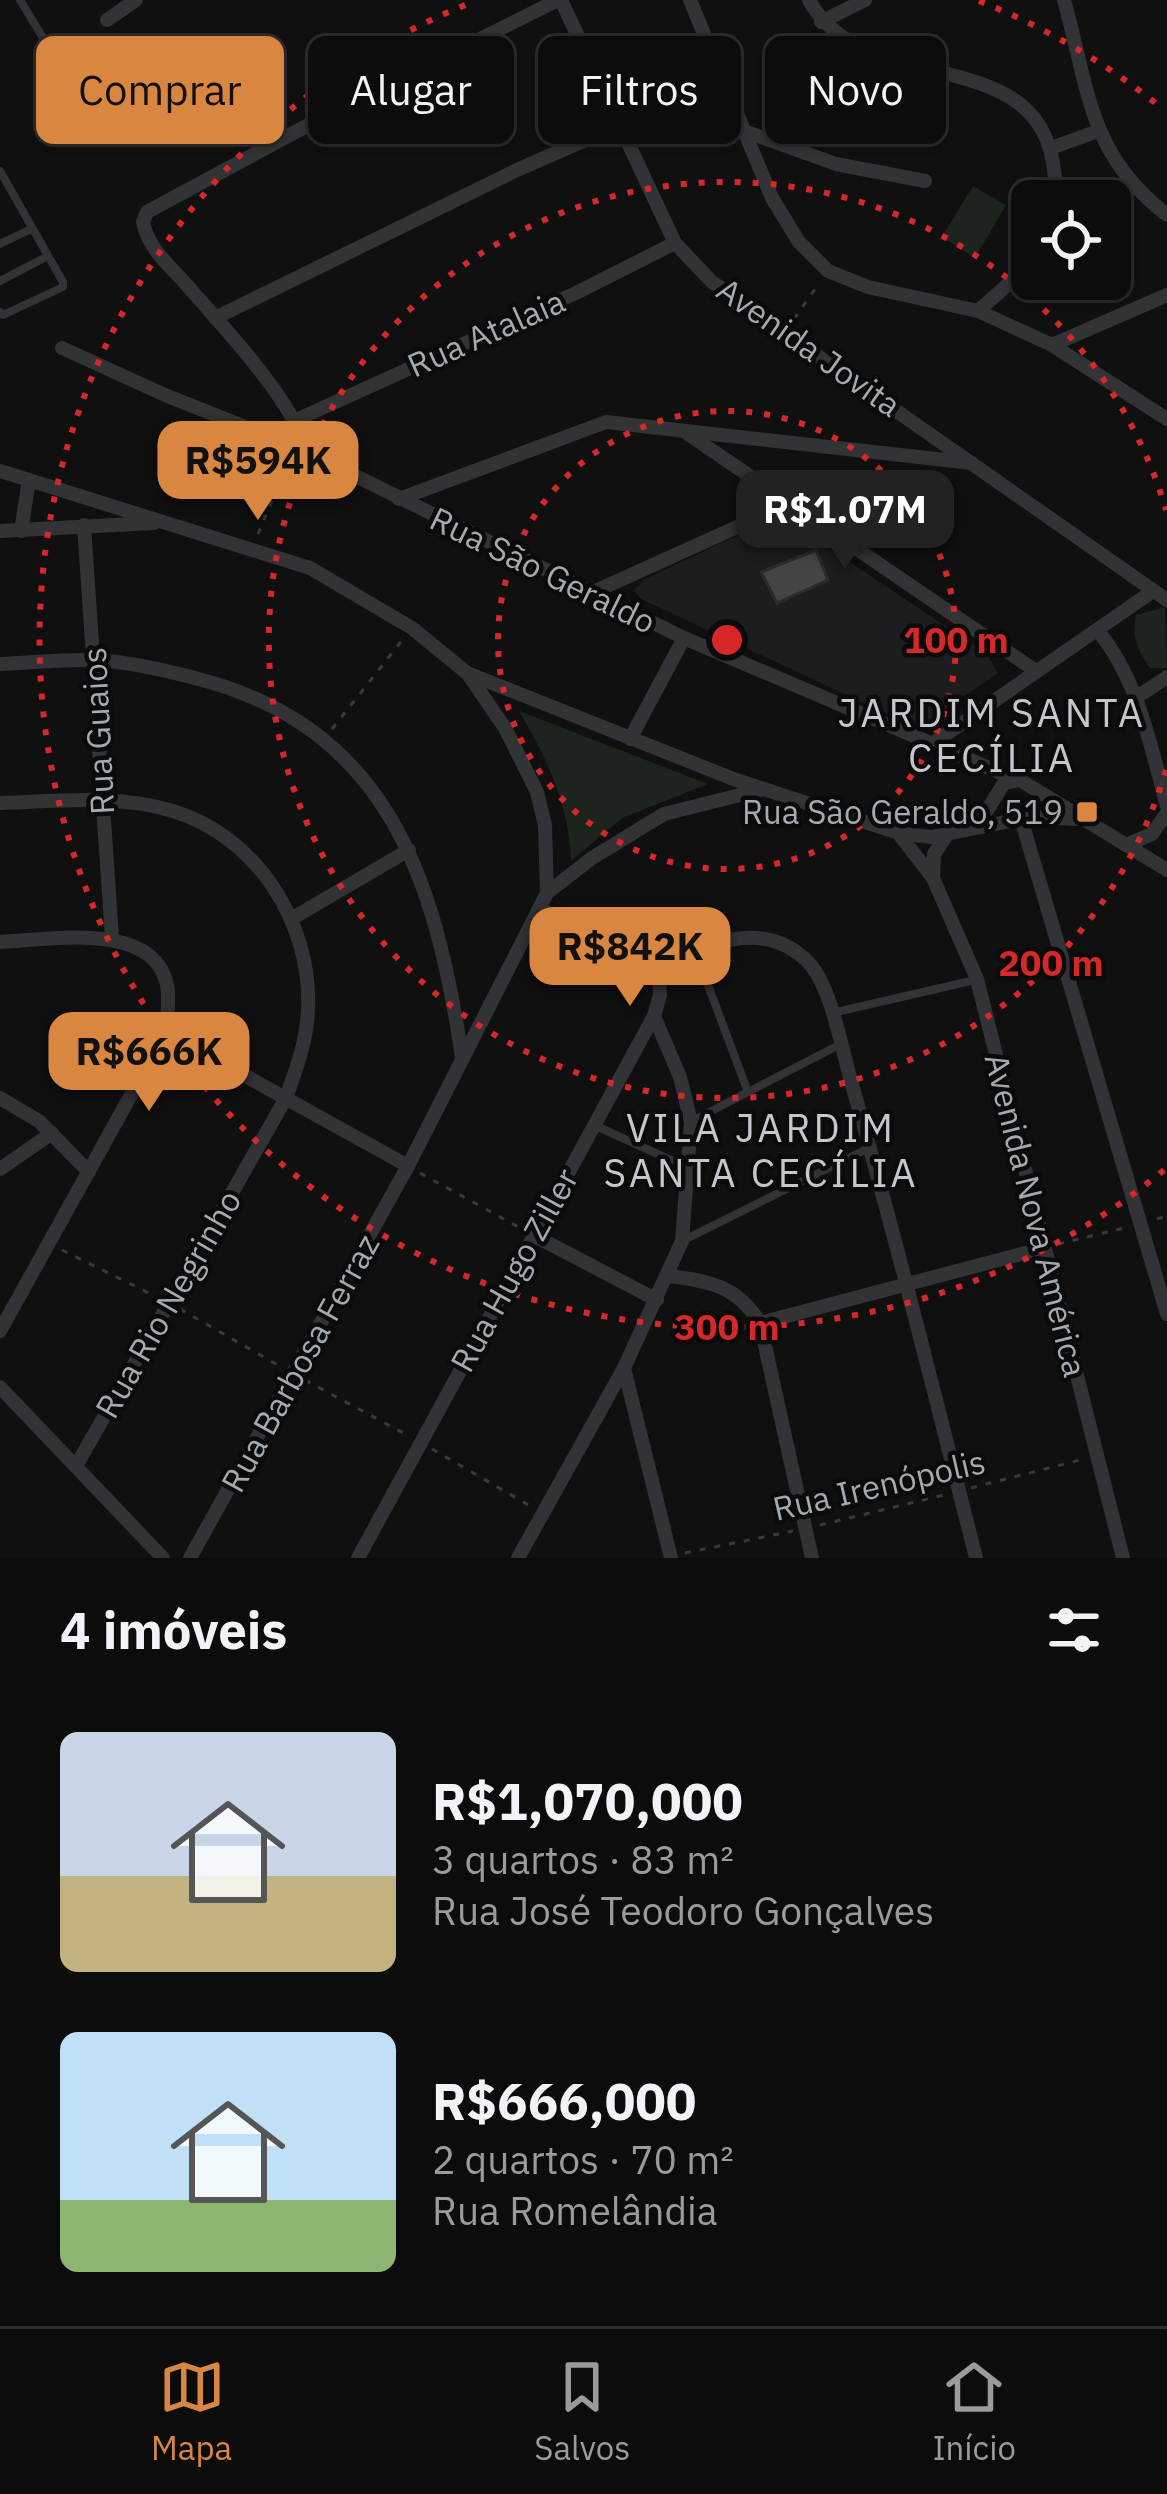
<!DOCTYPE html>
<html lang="pt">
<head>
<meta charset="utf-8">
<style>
	body { margin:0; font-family:"IBM Plex Sans",sans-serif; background:#1a1a1b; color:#f1f3f6; height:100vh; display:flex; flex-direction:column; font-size:45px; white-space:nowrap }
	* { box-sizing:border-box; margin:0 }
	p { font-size:39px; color:#9a9b9d }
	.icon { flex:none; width:66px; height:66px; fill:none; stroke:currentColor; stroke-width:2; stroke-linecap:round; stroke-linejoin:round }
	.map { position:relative; height:1558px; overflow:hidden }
	.drawer { display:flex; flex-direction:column; background:#0c0c0d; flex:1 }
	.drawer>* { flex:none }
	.banner { position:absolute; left:36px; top:36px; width:1095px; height:108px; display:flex; gap:24px }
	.buttons { position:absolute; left:1011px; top:180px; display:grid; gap:24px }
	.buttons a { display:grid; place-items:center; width:120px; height:120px; border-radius:18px; background:#0c0c0d; box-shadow:0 3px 9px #0004,0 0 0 3px #2c2c2e; font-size:60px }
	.price { position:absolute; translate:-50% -102px; padding:0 27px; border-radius:24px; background:#d98740; color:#111; font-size:39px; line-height:78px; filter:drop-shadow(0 3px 6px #0008) }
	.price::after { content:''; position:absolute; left:50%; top:72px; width:36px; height:27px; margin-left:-18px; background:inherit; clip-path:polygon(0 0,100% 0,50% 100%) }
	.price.selected { background:#222; color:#fff }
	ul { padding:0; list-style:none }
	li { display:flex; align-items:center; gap:36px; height:300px; padding:0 60px }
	li span { display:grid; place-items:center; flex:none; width:336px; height:240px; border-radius:18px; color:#555 }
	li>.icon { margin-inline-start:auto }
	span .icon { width:144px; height:144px; fill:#fffc; stroke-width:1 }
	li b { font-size:51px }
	h2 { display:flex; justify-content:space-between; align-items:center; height:144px; padding:0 60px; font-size:51px }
	.tag { padding:0 42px; border-radius:18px; background:#0c0c0d; box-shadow:0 3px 9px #0004,0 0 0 3px #2c2c2e; font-size:42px; line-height:108px }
	.tag.selected { background:#d98740; color:#111 }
	.dock { display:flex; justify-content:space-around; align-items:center; height:168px; border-top:3px solid #2c2c2e; background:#0c0c0d; font-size:33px; color:#9a9b9d }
	.dock a { display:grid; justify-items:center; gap:6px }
	.dock .selected { color:#d98740 }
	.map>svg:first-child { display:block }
	.built { fill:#1c1d1e }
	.green { fill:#1d231d }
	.building { fill:#424446; stroke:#2a2b2d; stroke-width:3 }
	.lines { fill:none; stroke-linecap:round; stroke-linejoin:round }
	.path { stroke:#383a3d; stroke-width:3; stroke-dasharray:6 9; stroke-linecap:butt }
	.lane { stroke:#323336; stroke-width:8 }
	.street { stroke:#323336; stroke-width:14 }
	.ring { fill:none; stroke:#d62828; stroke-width:6; stroke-dasharray:6 12 }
	.poi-dot { fill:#d98740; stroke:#0b0b0c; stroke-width:4.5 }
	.labels { text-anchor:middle; stroke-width:9; stroke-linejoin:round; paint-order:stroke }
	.street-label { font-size:33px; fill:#a3aab0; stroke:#0b0b0c }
	.poi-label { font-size:33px; fill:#a3aab0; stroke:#0b0b0c; text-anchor:end }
	.quarter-label { font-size:39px; letter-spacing:3px; fill:#c4c8cd; stroke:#0b0b0c }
	.centre { fill:#d62828; stroke:#0b0b0c; stroke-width:6 }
	.ring-label { font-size:36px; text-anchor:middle; font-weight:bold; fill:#d62828; stroke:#0b0b0c; stroke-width:9; stroke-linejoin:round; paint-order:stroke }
</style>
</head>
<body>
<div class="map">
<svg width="1167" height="1558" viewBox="0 0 1167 1558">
	<rect width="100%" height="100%" fill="#101011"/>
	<path class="built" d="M768 521 790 522 987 654 998 673 917 728 641 599 634 590 643 580Z"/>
	<g class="green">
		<path d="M973 186 1006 205 975 258 942 237Z"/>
		<path d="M1165 607 1167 668H1150C1137 649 1132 638 1136 615Z"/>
		<path d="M519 711 708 784 622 818 571 861C569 805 547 758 519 711Z"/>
	</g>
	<path class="building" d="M816 550 828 580 777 603 761 572Z"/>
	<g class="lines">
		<g class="path">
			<path d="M635 118 707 83"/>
			<path d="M794 319 820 282"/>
			<path d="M258 534 289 460"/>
			<path d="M332 729 404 638"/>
			<path d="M420 1173 522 1229"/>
			<path d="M1157 1219 1167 1216"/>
			<path d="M1058 1244 1124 1228"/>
			<path d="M62 1250 155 1296"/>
			<path d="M180 1309 281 1367"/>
			<path d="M305 1380 407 1435"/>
			<path d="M432 1449 532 1507"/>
			<path d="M971 1488 1084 1459"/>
			<path d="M820 1525 944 1495"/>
			<path d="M685 1553 793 1531"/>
		</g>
		<g class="lane">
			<path d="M20 0 75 90"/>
			<path d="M0 171 63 282V287L3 315 0 312"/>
			<path d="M0 244 31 229"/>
			<path d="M0 281 48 256"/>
			<path d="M696 953 748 1092"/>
			<path d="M832 1013 975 980"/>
			<path d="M692 1121 841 1044"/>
			<path d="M594 1125 686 1167"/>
			<path d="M684 1240 869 1148"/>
		</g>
		<g class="street">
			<path d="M561 0 675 243 712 282 1167 600"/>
			<path d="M690 0 772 198 799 242 828 271 868 287 978 311 1032 263"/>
			<path d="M809 0C868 109 1064 28 1055 201"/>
			<path d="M1064 0C1089 88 1087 153 1167 215"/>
			<path d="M107 20 136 0"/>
			<path d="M821 22 865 0"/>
			<path d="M747 132 836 164 925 181"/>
			<path d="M1051 148 1098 131"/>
			<path d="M978 311 1052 345 1167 419"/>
			<path d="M215 318 517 170 617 126"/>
			<path d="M1052 345 1167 295"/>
			<path d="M62 348 165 395 305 451 684 638 1015 779"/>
			<path d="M296 420 576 293 675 243"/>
			<path d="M688 434 1036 671"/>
			<path d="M305 451C299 406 217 320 185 283 168 264 148 248 143 222L147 212 312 123 558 0"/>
			<path d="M0 471 310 568 412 628 467 673 736 780 899 833 931 837 1030 817 1079 819"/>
			<path d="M399 499 606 422 972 463"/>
			<path d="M84 525 112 938"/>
			<path d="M0 531 154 523"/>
			<path d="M21 531 29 480"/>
			<path d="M589 594 788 504"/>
			<path d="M1098 631C1139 681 1150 745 1167 806"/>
			<path d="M0 664C30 663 61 659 92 660 125 661 159 669 191 677 388 725 435 878 462 1057"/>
			<path d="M1137 697 1167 677"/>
			<path d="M630 739 684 638"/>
			<path d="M932 744 1153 591"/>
			<path d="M0 803C58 801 117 794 173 811 256 836 312 923 308 1009 307 1041 296 1069 286 1098L76 1466"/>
			<path d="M1022 822 1167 1314"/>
			<path d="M966 829 988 809 1004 783 1020 780 1167 870"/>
			<path d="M899 834 933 878 977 979 1123 1558"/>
			<path d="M1126 845 1152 834 1167 813"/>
			<path d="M933 878 934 854 946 836"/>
			<path d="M547 893 592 858 664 814 760 790"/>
			<path d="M540 909 644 960 659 972"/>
			<path d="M291 919 409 850"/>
			<path d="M0 942C47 940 154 920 167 985 170 1000 167 1017 166 1032L0 1331"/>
			<path d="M166 1032 408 1166"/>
			<path d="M0 1098 39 1121 89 1172"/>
			<path d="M0 1169 52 1133"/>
			<path d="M533 1235 657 1300"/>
			<path d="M669 1276C710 1281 737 1286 760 1323L812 1558"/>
			<path d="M760 1323 1044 1248"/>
			<path d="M624 1368 671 1558"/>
			<path d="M0 1387 163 1558"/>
			<path d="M190 1558 408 1166 547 893 545 825 537 792 505 728 470 677"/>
			<path d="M358 1558 654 1016 660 995 659 972C704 943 763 917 808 962 831 985 842 1050 851 1081 896 1239 936 1399 976 1558"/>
			<path d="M518 1558 624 1368 682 1241 691 1122 680 1077 654 1016"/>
		</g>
	</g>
	<g class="ring">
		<circle cx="727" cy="640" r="229"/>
		<path d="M1166 770A458 458 0 1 1 1166 510"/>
		<path d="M1164 1170A687 687 0 1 1 475 1M979 1A687 687 0 0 1 1164 110"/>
	</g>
	<rect class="poi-dot" x="1075" y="800" width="24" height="24" rx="6"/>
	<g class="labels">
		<g class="street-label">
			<text transform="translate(486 333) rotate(-24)" y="12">Rua Atalaia</text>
			<text transform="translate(809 347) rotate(35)" y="12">Avenida Jovita</text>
			<text transform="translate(543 570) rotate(26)" y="12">Rua São Geraldo</text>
			<text transform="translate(98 731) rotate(-93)" y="12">Rua Guaios</text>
			<text transform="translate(1036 1215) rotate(76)" y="12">Avenida Nova América</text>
			<text transform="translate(514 1270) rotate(-61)" y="12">Rua Hugo Ziller</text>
			<text transform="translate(168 1304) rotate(-60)" y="12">Rua Rio Negrinho</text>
			<text transform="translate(300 1363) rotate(-61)" y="12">Rua Barbosa Ferraz</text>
			<text transform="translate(879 1485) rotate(-13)" y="12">Rua Irenópolis</text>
		</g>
		<g class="poi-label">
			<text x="1063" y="824">Rua São Geraldo, 519</text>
		</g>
		<g class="quarter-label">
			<text x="992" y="727">JARDIM SANTA<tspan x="992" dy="45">CECÍLIA</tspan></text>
			<text x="761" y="1142">VILA JARDIM<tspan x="761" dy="45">SANTA CECÍLIA</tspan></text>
		</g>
	</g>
	<circle cx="727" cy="640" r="18" class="centre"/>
	<g class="ring-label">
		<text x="956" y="653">100 m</text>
		<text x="1051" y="976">200 m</text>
		<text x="727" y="1340">300 m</text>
	</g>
</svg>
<div class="buttons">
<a><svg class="icon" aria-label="locate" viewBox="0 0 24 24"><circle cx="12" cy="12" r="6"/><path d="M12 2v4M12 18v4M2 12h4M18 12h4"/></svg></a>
</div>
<b class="price" style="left:258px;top:523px">R$594K</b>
<b class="price selected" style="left:845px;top:572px">R$1.07M</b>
<b class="price" style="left:630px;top:1009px">R$842K</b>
<b class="price" style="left:149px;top:1114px">R$666K</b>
<div class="banner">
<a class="tag selected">Comprar</a>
<a class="tag">Alugar</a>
<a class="tag">Filtros</a>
<a class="tag">Novo</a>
</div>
</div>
<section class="drawer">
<h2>4 imóveis<svg class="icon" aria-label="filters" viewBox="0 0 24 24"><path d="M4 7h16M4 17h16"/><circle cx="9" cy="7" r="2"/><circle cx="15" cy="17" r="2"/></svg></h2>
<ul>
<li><span style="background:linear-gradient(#c9d6e8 60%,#c2b280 0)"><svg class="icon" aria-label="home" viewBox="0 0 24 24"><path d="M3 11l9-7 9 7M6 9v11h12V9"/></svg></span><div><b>R$1,070,000</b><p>3 quartos · 83 m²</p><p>Rua José Teodoro Gonçalves</p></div></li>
<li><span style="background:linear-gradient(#bfe0f5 70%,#8fb573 0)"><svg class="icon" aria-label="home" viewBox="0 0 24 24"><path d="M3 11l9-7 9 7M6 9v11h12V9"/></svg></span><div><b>R$666,000</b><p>2 quartos · 70 m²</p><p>Rua Romelândia</p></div></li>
</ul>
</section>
<nav class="dock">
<a class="selected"><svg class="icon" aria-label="map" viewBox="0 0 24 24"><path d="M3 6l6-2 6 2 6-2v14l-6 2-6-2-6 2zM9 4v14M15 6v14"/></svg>Mapa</a>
<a><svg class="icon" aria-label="saved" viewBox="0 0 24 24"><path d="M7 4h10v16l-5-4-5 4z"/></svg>Salvos</a>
<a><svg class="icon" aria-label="home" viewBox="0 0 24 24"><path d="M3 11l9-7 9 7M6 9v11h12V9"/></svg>Início</a>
</nav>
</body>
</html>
